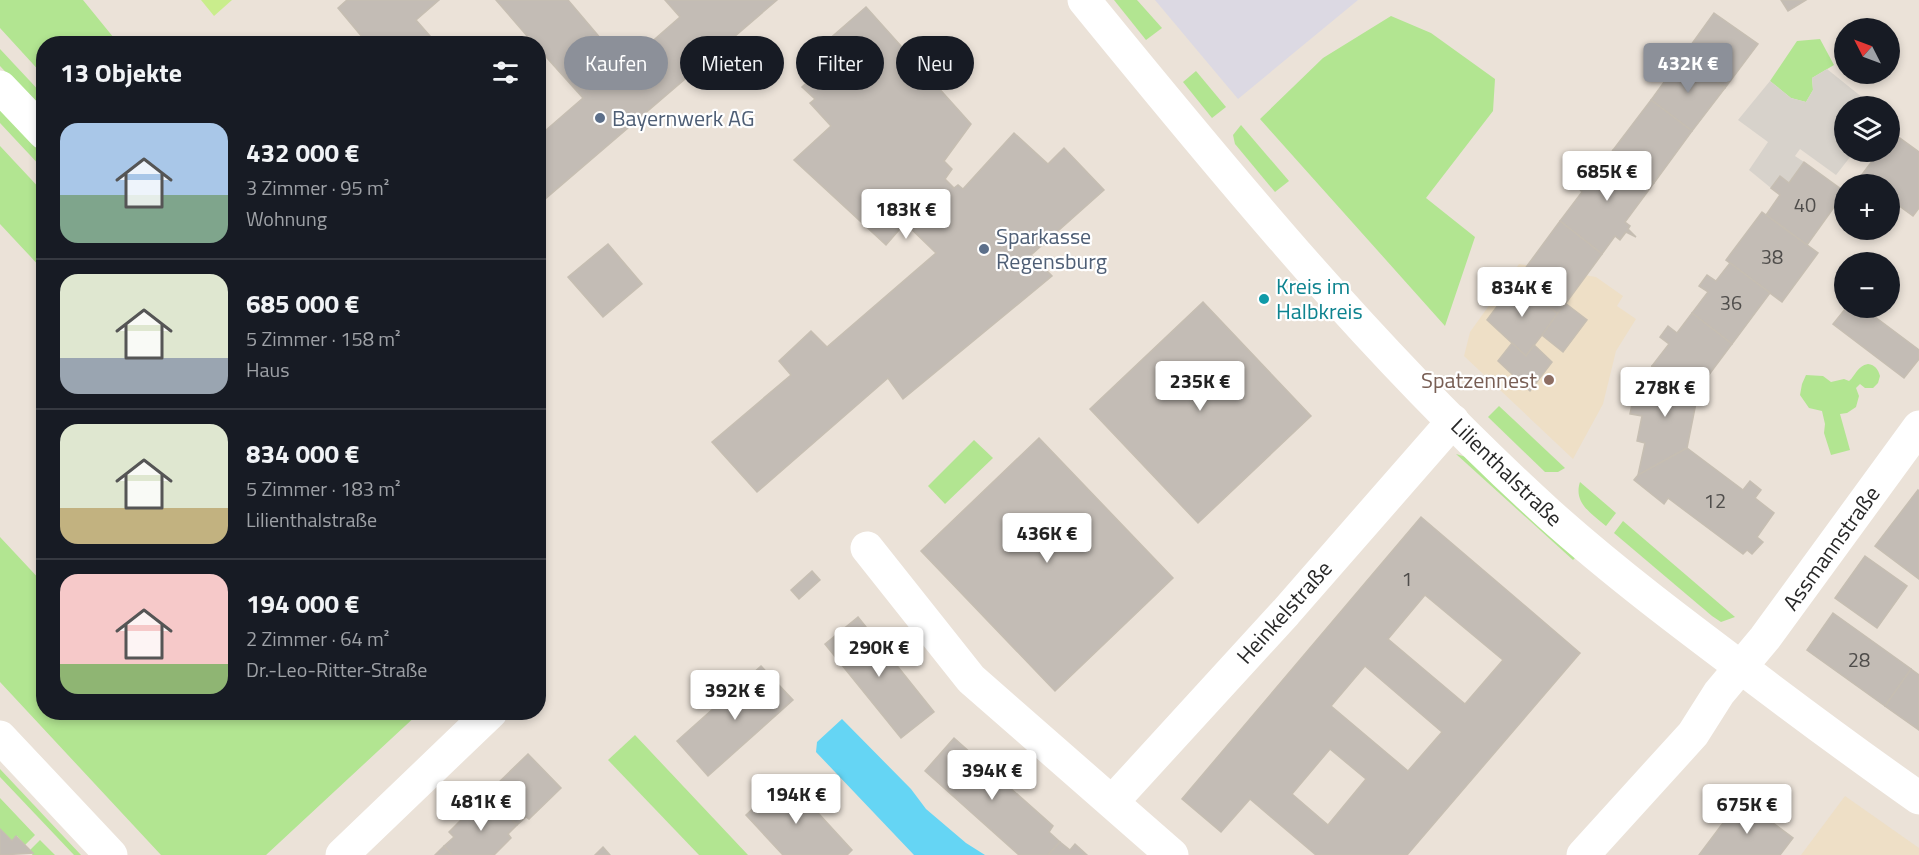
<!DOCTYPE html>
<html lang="de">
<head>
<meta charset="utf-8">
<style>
	body { margin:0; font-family:"Titillium Web",sans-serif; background:#20242c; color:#f1f3f6; height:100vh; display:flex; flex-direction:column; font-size:22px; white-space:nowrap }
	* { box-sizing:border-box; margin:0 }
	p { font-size:20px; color:#9ea1a6 }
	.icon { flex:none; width:33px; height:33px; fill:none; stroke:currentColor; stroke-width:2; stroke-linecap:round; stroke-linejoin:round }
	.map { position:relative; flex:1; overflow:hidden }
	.side { position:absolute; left:36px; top:36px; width:510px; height:684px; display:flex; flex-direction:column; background:#171b24; border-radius:24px; box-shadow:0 3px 9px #0003 }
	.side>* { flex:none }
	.hud { position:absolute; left:564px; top:36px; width:570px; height:54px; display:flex; gap:12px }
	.needle { width:39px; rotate:312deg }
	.controls { position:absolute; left:1834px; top:18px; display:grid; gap:12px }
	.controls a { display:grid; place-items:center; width:66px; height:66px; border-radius:50%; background:#171b24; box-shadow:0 3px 9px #0003; font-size:30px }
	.price { position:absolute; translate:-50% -51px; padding:0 14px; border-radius:6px; background:#fff; color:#222; font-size:20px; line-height:39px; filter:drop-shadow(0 2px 3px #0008) }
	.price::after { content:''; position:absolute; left:50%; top:36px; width:18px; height:14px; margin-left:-9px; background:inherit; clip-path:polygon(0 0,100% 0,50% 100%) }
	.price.selected { background:#8c9099; color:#fff }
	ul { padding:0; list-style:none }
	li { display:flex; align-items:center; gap:18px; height:150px; padding:0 24px }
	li+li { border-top:2px solid #363941 }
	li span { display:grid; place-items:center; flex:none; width:168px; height:120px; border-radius:18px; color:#555 }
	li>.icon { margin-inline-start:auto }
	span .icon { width:72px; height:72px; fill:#fffc; stroke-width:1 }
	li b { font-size:26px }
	h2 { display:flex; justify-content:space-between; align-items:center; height:72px; padding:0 24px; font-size:26px }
	.chip { padding:0 21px; border-radius:27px; background:#171b24; box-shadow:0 3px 9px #0003; font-size:21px; line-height:54px }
	.chip.selected { background:#8c9099; color:#fff }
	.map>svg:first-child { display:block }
	.industrial { fill:#dcd9e3 }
	.education { fill:#eedfc6 }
	.green { fill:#b2e591 }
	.pitch { fill:#c9ed8c }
	.plaza { fill:#d7d2cb }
	.water { fill:#65d5f4 }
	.building { fill:#c3bcb5; stroke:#c6beb2; stroke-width:1.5; fill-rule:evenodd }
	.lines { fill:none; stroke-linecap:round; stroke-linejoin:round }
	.minor { stroke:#fff; stroke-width:33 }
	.service-dot { fill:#5c6f8a; stroke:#fff; stroke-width:2 }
	.culture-dot { fill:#0f9aa8; stroke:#fff; stroke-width:2 }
	.education-dot { fill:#8d6e63; stroke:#fff; stroke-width:2 }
	.labels { text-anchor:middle; stroke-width:4.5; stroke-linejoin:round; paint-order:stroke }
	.number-label { font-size:20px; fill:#4f4d4b }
	.service-label { font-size:22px; fill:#4e5e75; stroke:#fff; text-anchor:start }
	.culture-label { font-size:22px; fill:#0d838f; stroke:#fff; text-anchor:start }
	.education-label { font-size:22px; fill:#785e54; stroke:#fff; text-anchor:end }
	.street-label { font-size:22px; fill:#282828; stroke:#fff }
</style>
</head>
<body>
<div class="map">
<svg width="1919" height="855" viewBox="0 0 1919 855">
	<rect width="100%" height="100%" fill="#ebe2d8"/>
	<path class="industrial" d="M1155 0H1358L1238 99Z"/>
	<g class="education">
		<path d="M1519 264 1596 277 1623 296 1617 306 1636 319 1616 351 1603 404 1573 459 1464 356 1470 332Z"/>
		<path d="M1845 796 1919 848V855H1801Z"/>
	</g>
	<g class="green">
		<path d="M0 0H83L118 43 44 44 43 75 0 28Z"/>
		<path d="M1114 0H1137L1162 28 1146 40Z"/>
		<path d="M1391 16 1431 33 1495 79 1493 111 1426 198 1475 237 1445 326 1260 119 1323 58Z"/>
		<path d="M1820 39 1834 65 1812 78 1813 90 1806 102 1791 98 1770 81 1797 41Z"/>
		<path d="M0 49 43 95V112L0 66Z"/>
		<path d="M1196 71 1226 107 1212 118 1183 82Z"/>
		<path d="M0 107 43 153V169L0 123Z"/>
		<path d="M1241 125 1289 181 1275 192 1235 144 1233 135Z"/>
		<path d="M0 146 43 192V270L0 224Z"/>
		<path d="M1868 364C1875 365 1878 369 1880 376L1878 383 1873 388H1865L1860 384 1856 388 1859 396 1856 407 1847 413 1840 414 1850 450 1831 455 1824 433 1825 424 1822 411 1809 408 1800 395 1802 384 1806 375 1823 376 1831 382 1844 379 1849 381C1856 375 1857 366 1868 364Z"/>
		<path d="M1499 406 1565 468 1558 472H1545L1488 417Z"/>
		<path d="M974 440 993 458 945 504 928 486Z"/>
		<path d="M1456 454 1483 462 1580 553 1573 560Z"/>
		<path d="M1580 482 1616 513 1606 526C1592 514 1573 503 1580 482Z"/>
		<path d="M1623 521 1735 617 1721 622 1712 616 1614 533Z"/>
		<path d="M0 537 43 583 44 712 419 713 266 855H161L0 682Z"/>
		<path d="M635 735 748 855H699L608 760Z"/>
		<path d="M0 769 81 855H74L0 777Z"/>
		<path d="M0 798 35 835 25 845 17 836 12 841 0 829Z"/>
		<path d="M40 840 55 855H32L33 853 30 850Z"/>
	</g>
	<path class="pitch" d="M201 0H232L214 16Z"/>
	<path class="plaza" d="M1827 69 1873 106H1845V152H1854L1836 175 1800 149 1795 156 1804 162 1789 183 1771 188 1749 170 1768 142 1738 120 1770 81 1791 98 1806 102 1813 90 1812 78Z"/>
	<path class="water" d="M842 719 911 789 926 809 966 843 985 855H914L816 752 817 742Z"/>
	<g class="building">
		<path d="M347 0H439L416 20 437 44H368L338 8Z"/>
		<path d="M496 0H568L624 66 680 17 665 0H777L538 205V137L583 98 538 48V44H534Z"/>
		<path d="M1781 0H1806L1788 11Z"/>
		<path d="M866 7 971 124 944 161 952 169 945 179 954 188 958 185 963 189 1014 133 1048 164 1064 148 1104 190 1031 255 1052 276 903 399 888 378 757 492 712 442 791 375 779 361 811 331 827 347 936 253 905 223 886 245 794 160 831 126 810 103 815 99 802 87 816 74 804 61Z"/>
		<path d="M1714 13 1758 44 1725 88 1683 56Z"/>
		<path d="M1683 56 1725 88 1692 131 1651 100Z"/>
		<path d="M1651 100 1692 131 1654 183 1613 150Z"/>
		<path d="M1893 133 1919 152V208L1913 216 1890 199V184H1870L1860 177 1879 152H1890V137Z"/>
		<path d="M1613 150 1654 183 1625 222 1630 226 1628 229 1636 237 1626 232 1620 240 1615 236 1602 254 1560 221 1582 192 1577 186 1588 177 1591 179Z"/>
		<path d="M1804 162 1845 192 1807 245 1766 215 1780 195 1771 188 1780 176 1789 183Z"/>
		<path d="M1762 212 1818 253 1782 302 1726 260Z"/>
		<path d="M1560 221 1602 254 1558 314 1516 281Z"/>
		<path d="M608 244 642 284 603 317 568 277Z"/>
		<path d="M1730 263 1770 293 1732 344 1692 313 1708 292 1699 286 1707 275 1716 281Z"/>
		<path d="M1516 281 1558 314 1526 356 1487 320Z"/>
		<path d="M1203 302 1311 416 1198 523 1090 409Z"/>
		<path d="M1565 303 1587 320 1563 352 1542 335Z"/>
		<path d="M1846 308H1863L1919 350V359L1904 378 1833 324Z"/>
		<path d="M1692 313 1732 344 1699 388 1652 366 1669 344 1660 337 1668 326 1677 333Z"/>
		<path d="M1512 343 1526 356 1534 345 1552 362 1530 391 1498 361Z"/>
		<path d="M1652 366 1699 388 1687 448 1638 475 1645 443 1637 441 1642 416 1630 414 1633 400 1645 403Z"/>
		<path d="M1039 438 1173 578 1055 691 921 551Z"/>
		<path d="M1687 448 1743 490 1750 481 1761 490 1755 498 1774 513 1757 537 1763 542 1752 554 1747 550 1743 554 1668 498 1664 504 1634 480 1638 475Z"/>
		<path d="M1918 490 1919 491V579L1875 546Z"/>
		<path d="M1421 517 1580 653 1407 855H1316L1250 799 1221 832 1182 799ZM1425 595 1503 660 1465 704 1388 639ZM1365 666 1442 732 1408 771 1331 706ZM1330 749 1366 779 1328 825 1292 794Z"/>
		<path d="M1865 556 1907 586 1877 628 1835 598Z"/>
		<path d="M812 571 820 580 799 599 791 590Z"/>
		<path d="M1833 613 1911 669 1885 706 1807 650Z"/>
		<path d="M858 617 934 712 901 738 825 644Z"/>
		<path d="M761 666 793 700 708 776 677 741Z"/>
		<path d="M1911 669 1919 675V730L1885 706Z"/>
		<path d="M954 738 1053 826 1049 832 1060 842 1048 855H1019L925 771Z"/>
		<path d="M528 754 561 788 529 819 526 817 517 825 492 799 501 791 496 785Z"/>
		<path d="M786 778 852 850 847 855H783L746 815Z"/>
		<path d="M492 799 517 825 508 834 511 838 494 855H452L444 846 454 837 449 832 478 803 483 808Z"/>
		<path d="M1741 799 1793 838 1780 855H1699Z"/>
		<path d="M0 829 12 841 16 836 33 853 0 855Z"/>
		<path d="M1060 842 1070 850 1075 844 1087 855H1048Z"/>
		<path d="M444 846 452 855H435Z"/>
		<path d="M603 847 610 855H595Z"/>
	</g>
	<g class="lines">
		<g class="minor">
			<path d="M1084 0C1230 179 1378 359 1549 514 1616 574 1687 627 1759 681 1812 721 1865 760 1919 798"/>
			<path d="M0 87 44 133"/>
			<path d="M867 548 971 679 1172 855"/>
			<path d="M0 737 111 855"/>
			<path d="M1113 801 1286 612 1453 421"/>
			<path d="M342 855 491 712"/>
			<path d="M1583 855 1693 734 1719 693 1765 638 1919 427"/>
		</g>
	</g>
	<g class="service-dot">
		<circle cx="600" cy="118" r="6"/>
		<circle cx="984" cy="249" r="6"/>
	</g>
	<circle class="culture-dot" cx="1264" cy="299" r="6"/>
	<circle class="education-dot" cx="1549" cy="380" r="6"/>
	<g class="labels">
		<g class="number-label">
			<text x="1805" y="212">40</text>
			<text x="1772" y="264">38</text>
			<text x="1731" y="310">36</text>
			<text x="1715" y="508">12</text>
			<text x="1407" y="586">1</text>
			<text x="1859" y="667">28</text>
		</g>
		<g class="service-label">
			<text x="612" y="126">Bayernwerk AG</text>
			<text x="996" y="244">Sparkasse<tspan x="996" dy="25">Regensburg</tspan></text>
		</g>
		<g class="culture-label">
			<text x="1276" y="294">Kreis im<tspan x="1276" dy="25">Halbkreis</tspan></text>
		</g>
		<g class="education-label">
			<text x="1537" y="388">Spatzennest</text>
		</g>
		<g class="street-label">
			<text transform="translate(1507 472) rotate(44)" y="8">Lilienthalstraße</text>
			<text transform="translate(1831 548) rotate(-54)" y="8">Assmannstraße</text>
			<text transform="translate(1284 612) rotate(-48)" y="8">Heinkelstraße</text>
		</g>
	</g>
</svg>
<div class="controls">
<a><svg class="needle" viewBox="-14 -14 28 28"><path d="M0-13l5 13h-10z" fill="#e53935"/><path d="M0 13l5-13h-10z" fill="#9ea1a6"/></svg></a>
<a><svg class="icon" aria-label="layers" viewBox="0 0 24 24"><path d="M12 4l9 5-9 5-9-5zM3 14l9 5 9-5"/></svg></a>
<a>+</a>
<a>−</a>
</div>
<b class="price selected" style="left:1688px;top:94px">432K €</b>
<b class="price" style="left:1607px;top:202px">685K €</b>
<b class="price" style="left:906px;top:240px">183K €</b>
<b class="price" style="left:1522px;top:318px">834K €</b>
<b class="price" style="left:1200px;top:412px">235K €</b>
<b class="price" style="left:1665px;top:418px">278K €</b>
<b class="price" style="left:1047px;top:564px">436K €</b>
<b class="price" style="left:879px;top:678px">290K €</b>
<b class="price" style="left:735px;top:721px">392K €</b>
<b class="price" style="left:992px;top:801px">394K €</b>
<b class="price" style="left:796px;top:825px">194K €</b>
<b class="price" style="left:481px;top:832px">481K €</b>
<b class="price" style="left:1747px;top:835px">675K €</b>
<div class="hud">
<a class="chip selected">Kaufen</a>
<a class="chip">Mieten</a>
<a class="chip">Filter</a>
<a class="chip">Neu</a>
</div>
<section class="side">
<h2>13 Objekte<svg class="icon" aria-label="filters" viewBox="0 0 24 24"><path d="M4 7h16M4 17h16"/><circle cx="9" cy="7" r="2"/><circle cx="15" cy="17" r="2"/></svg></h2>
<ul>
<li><span style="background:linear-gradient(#a9c7e8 60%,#7fa58c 0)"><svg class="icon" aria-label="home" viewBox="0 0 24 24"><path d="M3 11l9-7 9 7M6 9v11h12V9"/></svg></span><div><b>432 000 €</b><p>3 Zimmer · 95 m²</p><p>Wohnung</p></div></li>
<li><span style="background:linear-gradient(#dfe7d0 70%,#9aa5b1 0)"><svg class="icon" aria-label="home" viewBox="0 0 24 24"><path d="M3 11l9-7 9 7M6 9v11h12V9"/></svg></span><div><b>685 000 €</b><p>5 Zimmer · 158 m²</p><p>Haus</p></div></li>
<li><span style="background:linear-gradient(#dfe7d0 70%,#c2b280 0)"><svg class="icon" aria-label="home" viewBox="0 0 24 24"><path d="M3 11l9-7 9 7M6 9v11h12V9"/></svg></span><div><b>834 000 €</b><p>5 Zimmer · 183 m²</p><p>Lilienthalstraße</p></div></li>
<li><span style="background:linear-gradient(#f6c9c9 75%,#8fb573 0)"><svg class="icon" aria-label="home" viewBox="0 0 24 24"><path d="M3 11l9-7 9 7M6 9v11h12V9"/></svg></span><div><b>194 000 €</b><p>2 Zimmer · 64 m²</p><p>Dr.-Leo-Ritter-Straße</p></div></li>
</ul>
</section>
</div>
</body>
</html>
